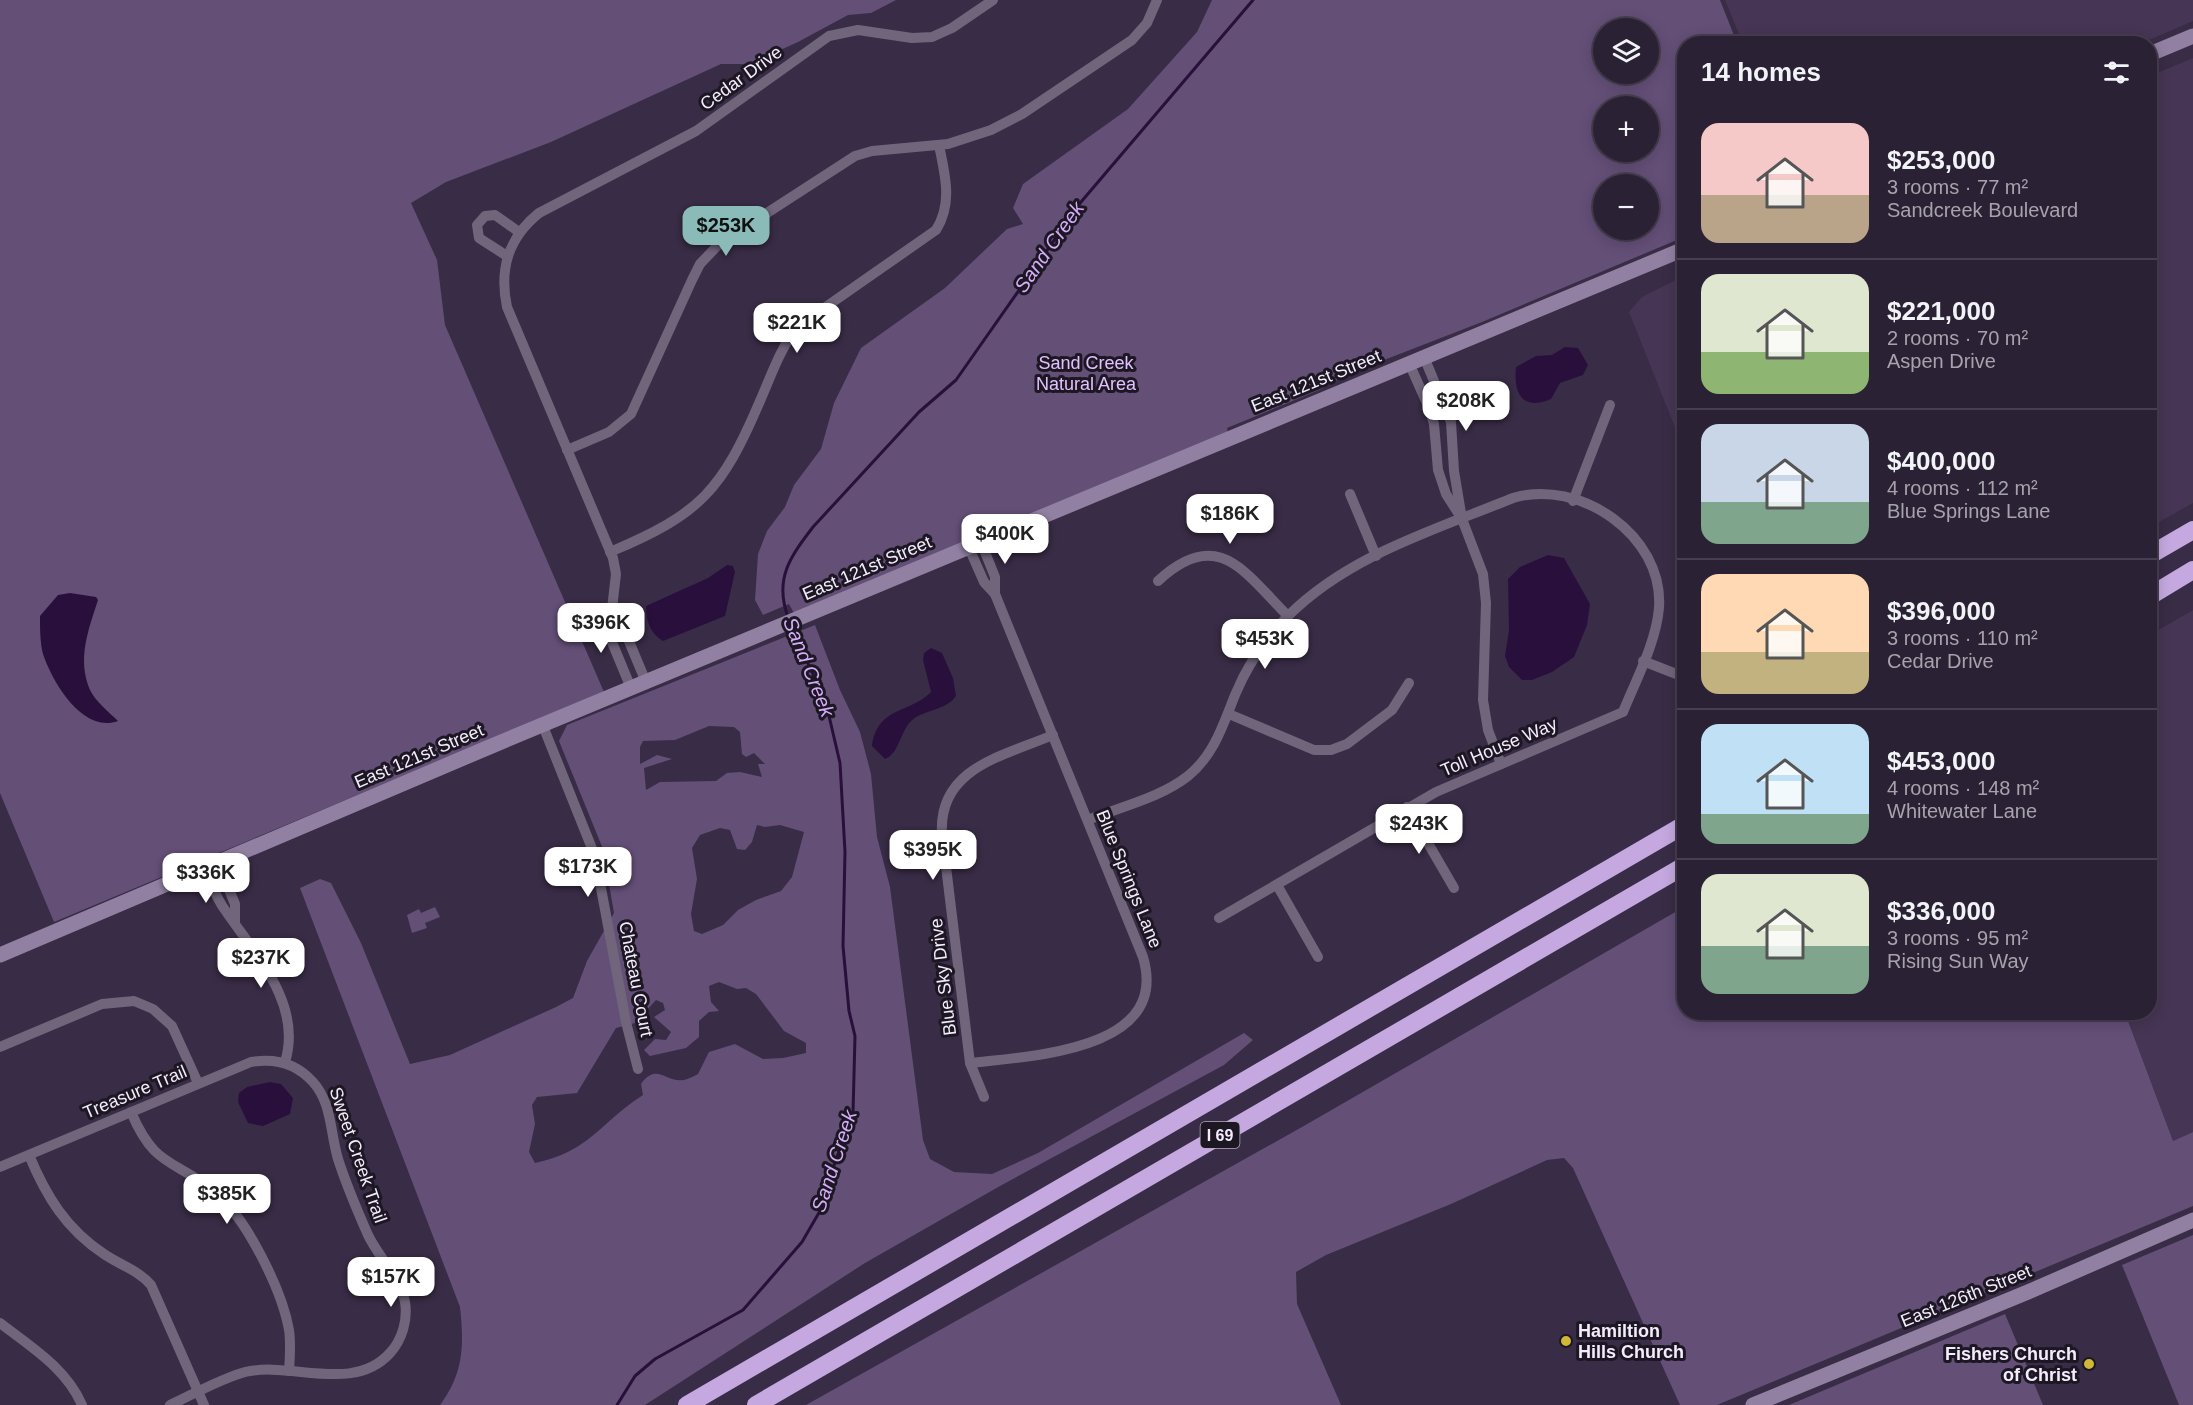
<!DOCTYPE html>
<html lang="en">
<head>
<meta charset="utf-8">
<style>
	body { margin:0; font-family:Helvetica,sans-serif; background:#372e40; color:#f1f3f6; height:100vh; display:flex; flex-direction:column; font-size:22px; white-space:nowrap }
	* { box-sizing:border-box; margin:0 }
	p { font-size:20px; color:#a6a3ac }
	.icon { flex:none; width:33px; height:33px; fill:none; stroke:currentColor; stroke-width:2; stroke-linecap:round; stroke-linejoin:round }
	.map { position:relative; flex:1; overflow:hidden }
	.panel { position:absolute; left:1677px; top:36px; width:480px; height:984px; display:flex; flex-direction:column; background:#2b2134; border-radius:24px; box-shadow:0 3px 15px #0003,0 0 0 2px #473e4f }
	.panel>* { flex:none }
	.fabs { position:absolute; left:1593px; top:18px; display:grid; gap:12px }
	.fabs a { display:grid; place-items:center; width:66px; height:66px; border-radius:50%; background:#2b2134; box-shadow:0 3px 15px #0003,0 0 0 2px #473e4f; font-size:30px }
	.price { position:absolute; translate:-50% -51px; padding:0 14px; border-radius:12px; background:#fff; color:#222; font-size:20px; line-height:39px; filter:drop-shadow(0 2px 3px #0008) }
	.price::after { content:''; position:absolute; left:50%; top:36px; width:18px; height:14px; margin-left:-9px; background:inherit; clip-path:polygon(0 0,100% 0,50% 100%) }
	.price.active { background:#8bbbb9; color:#111 }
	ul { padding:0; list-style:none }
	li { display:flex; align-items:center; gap:18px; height:150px; padding:0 24px }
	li+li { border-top:2px solid #473e4f }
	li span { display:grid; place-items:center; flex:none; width:168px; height:120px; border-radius:18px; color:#555 }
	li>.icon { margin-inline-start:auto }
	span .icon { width:72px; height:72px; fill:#fffc; stroke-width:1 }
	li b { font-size:26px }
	h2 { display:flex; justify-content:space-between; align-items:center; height:72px; padding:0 24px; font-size:26px }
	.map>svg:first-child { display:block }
	.built { fill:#463554 }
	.green { fill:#644f77; fill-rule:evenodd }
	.water { fill:#29103c }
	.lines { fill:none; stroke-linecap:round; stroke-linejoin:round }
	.stream { stroke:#29103c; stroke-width:3 }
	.street { stroke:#70657b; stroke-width:10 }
	.secondary { stroke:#9280a3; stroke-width:15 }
	.highway { stroke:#c4a8df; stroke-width:18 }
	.poi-dot { fill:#d0b736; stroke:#1d1723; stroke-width:2 }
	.labels { text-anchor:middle; stroke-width:6; stroke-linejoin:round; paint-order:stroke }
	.shield { fill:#1d1723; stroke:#b4acbc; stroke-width:1.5 }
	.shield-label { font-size:16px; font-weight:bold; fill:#f4ecfd }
	.street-label { font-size:18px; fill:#f4ecfd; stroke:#1d1723 }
	.park-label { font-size:18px; fill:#e1c1fe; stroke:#1d1723 }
	.poi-label { font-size:18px; font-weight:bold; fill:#f4ecfd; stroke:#1d1723; text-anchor:start }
	.water-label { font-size:20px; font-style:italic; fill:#d5adf9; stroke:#1d1723 }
</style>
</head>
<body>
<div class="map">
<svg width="2193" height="1405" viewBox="0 0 2193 1405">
	<rect width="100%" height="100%" fill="#392c46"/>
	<g class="built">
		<path d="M1725 0H2193V21L2142 43 1743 44Z"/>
		<path d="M2193 58V503L2150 527V76Z"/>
		<path d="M1684 276V275V450L1629 312 1642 297Z"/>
		<path d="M2193 610V1132L2173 1141 2125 1013 2150 1012V635Z"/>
	</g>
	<g class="green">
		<path d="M0 0H896L871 13 848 15 798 42 749 64H721L551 142 446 182 411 203 437 260 445 325 604 692 54 922 0 793Z"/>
		<path d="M1212 0H1720L1737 43 1684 44V237L1482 322 1348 374 1319 390 1227 428 1228 433 795 615 789 604 763 615 755 600 758 554 767 531 785 507 794 485 821 449 834 403 861 348 945 288 1007 229 1023 224 1013 208 1023 184 1128 109 1197 32ZM1604 28H1648V74H1604ZM1604 106H1648V152H1604ZM1604 184H1648V230H1604Z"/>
		<path d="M815 625 840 690 860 732 871 774 877 837 890 887 923 1140 930 1159 954 1172 992 1174 1038 1153 1244 1033 1253 1040 1224 1065 1000 1186 865 1263 645 1405H440C464 1373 464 1345 460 1307L300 888 320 879 331 883 361 943 410 1064 450 1055 556 1007 573 998 587 961 614 913 603 849 559 741 567 725ZM709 726 734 727 740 732 742 754 746 757 754 753 765 764H758L762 777 740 772 727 773 716 781 660 782 646 790 644 768 672 759 657 755 640 764V747L643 741 675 740ZM757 825 765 827 780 825 804 832 792 877 781 891 756 900 738 910 723 925 702 934 694 931 691 914 697 879 692 848 700 835 720 828 730 830 737 849 745 850 752 842ZM719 982 737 989 746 988 756 994 784 1031 806 1043V1053L783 1058 763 1059 735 1044 709 1052 698 1074C694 1076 688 1079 684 1080 665 1083 657 1062 641 1084L643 1095C599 1123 591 1151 535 1163L529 1152 535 1124 532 1105 537 1097 577 1093 616 1028 635 1023 656 1000 663 1003 665 1010 654 1017 671 1032 666 1040 655 1039 644 1050 650 1056 686 1048 699 1037V1021L709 1012 719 1011 711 1002 709 986Z"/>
		<path d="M435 907 440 917 425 923 427 928 412 933 407 915 419 909 421 913Z"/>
		<path d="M1684 907V1012L2125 1013 2173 1141 2193 1132V1206L1717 1405H1680L1573 1168 1564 1158 1547 1160 1451 1204 1326 1255 1296 1272 1297 1304 1341 1405H806L1302 1127Z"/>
		<path d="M2193 1235V1405H2179L2122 1265Z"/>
		<path d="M2005 1314 2043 1405H1789Z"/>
	</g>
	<g class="water">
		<path d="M1565 347 1578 348 1588 365 1583 375 1560 383 1551 399C1523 411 1513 394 1516 367L1536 356 1552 355Z"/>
		<path d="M1548 555 1564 558 1590 604 1587 625 1574 657 1552 672 1532 680H1522L1509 667 1505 656 1509 630 1508 579 1520 567Z"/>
		<path d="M727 565 733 566 735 572 725 616 663 641C650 634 646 620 646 606L708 578Z"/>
		<path d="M70 593 96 597 98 600C88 631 77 659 90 690 95 701 109 712 118 721 82 734 52 681 43 654 40 642 40 628 40 616L58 595Z"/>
		<path d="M931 648 942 653 953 678 956 696C946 711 924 709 911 721 900 732 899 754 885 759L872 746C878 706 909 714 931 692L923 660 924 653Z"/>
		<path d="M270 1082 281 1084 293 1098 290 1114 263 1126 248 1123 238 1102 239 1093 247 1087Z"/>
	</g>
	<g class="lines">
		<g class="stream">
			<path d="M788 617C774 579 790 557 813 527L919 412 956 380 1081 202 1253 0"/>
			<path d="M617 1405 635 1376 655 1359 743 1310 802 1242 824 1204 828 1182 838 1154 846 1142 853 1113 855 1036 849 1011 843 946 845 852 840 763 826 703 791 626"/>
		</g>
		<g class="street">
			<path d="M507 256 479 238 477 225 485 216 495 215 519 232"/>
			<path d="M1424 357 1451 422 1454 471 1461 513"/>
			<path d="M1409 363 1429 408 1434 424 1438 470 1446 494 1462 519 1483 574 1486 603 1483 700 1488 730 1501 764"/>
			<path d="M567 450 609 432 631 414 692 280 700 264 719 244 855 156 872 151 948 144 991 130 1022 114 1132 40 1147 23 1157 0"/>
			<path d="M1350 494 1376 556"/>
			<path d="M1573 501 1610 405"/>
			<path d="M981 542 995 577V594"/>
			<path d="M969 548 984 582 995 594 1143 957C1171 1052 1028 1056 970 1063"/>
			<path d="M610 552C701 514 722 490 760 401 771 376 780 349 797 327L936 230C953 203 945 175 939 145"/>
			<path d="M1158 581C1218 525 1245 573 1288 616"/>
			<path d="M613 616 623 627 646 682"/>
			<path d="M1643 661 1684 677"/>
			<path d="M631 688 609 635 616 574 613 558 507 307C499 269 508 238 539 213L696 131 829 36 858 30 912 38 932 37 952 28 993 0"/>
			<path d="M1229 714 1314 750H1331L1347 744 1392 710 1409 683"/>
			<path d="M543 726 595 856 626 1022 638 1069"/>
			<path d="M1407 807 1454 888"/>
			<path d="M1088 820C1120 807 1160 798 1188 776 1214 755 1223 725 1235 695 1247 666 1266 638 1288 616 1349 555 1435 530 1513 498 1579 478 1664 535 1659 608 1656 643 1636 680 1623 712L1436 792 1219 918"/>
			<path d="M218 863 235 904V922"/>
			<path d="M204 868C211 882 216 898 225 910 255 954 303 1004 285 1062"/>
			<path d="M1277 885 1318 957"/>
			<path d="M0 1047 102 1004 134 1001 153 1009 172 1026 198 1083"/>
			<path d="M984 1097 970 1063 942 834C938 768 1003 756 1053 735"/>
			<path d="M131 1112C155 1168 172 1158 214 1191 246 1217 282 1290 289 1330 291 1343 290 1357 289 1371"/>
			<path d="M29 1155C46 1196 66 1229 104 1254 120 1265 138 1270 151 1285L204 1405"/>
			<path d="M0 1167 251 1062C274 1058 296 1063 313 1082 332 1103 330 1132 338 1159 346 1184 357 1210 368 1235 379 1258 400 1277 405 1302 408 1320 402 1340 390 1353 353 1394 291 1361 245 1372 220 1379 194 1394 170 1405"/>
			<path d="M0 1323C31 1347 66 1368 82 1405"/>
		</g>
		<g class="secondary">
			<path d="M2150 54 2193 36"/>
			<path d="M0 955 487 748 1684 249"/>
			<path d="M1753 1405 2028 1292 2193 1220"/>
		</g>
		<g class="highway">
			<path d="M2150 555 2193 530"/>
			<path d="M2150 596 2193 570"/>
			<path d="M687 1405 1684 825"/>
			<path d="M756 1405 1684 866"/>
		</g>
	</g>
	<g class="poi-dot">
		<circle cx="1566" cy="1341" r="6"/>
		<circle cx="2089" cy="1364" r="6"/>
	</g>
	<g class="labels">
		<rect class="shield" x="1200.5" y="1122" width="39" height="26" rx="4.5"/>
		<g class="shield-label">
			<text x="1220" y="1141">I 69</text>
		</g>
		<g class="street-label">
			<text transform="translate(741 78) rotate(-36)" y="6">Cedar Drive</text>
			<text transform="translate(1316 381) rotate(-22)" y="6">East 121st Street</text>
			<text transform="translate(867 568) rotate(-23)" y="6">East 121st Street</text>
			<text transform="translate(1499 747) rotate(-23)" y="6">Toll House Way</text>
			<text transform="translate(419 756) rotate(-23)" y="6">East 121st Street</text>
			<text transform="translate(1129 879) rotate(68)" y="6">Blue Springs Lane</text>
			<text transform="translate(943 977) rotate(-97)" y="6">Blue Sky Drive</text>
			<text transform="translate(636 979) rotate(79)" y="6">Chateau Court</text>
			<text transform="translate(135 1092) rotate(-23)" y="6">Treasure Trail</text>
			<text transform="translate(358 1155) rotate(71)" y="6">Sweet Creek Trail</text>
			<text transform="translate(1966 1296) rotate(-22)" y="6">East 126th Street</text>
		</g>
		<g class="park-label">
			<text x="1086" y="369">Sand Creek<tspan x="1086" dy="21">Natural Area</tspan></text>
		</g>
		<g class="poi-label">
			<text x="1578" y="1337">Hamiltion<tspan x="1578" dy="21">Hills Church</tspan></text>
			<text x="2077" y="1360" text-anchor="end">Fishers Church<tspan x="2077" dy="21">of Christ</tspan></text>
		</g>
		<g class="water-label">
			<text transform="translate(1049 247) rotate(-55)" y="7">Sand Creek</text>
			<text transform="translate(809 667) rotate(68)" y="7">Sand Creek</text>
			<text transform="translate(834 1161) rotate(-72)" y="7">Sand Creek</text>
		</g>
	</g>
</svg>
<div class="fabs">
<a><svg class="icon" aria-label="layers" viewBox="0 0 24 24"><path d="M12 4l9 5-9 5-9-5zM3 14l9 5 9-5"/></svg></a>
<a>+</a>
<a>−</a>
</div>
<b class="price active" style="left:726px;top:257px">$253K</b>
<b class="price" style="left:797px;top:354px">$221K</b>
<b class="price" style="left:1466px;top:432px">$208K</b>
<b class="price" style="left:1230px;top:545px">$186K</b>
<b class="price" style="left:1005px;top:565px">$400K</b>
<b class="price" style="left:601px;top:654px">$396K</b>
<b class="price" style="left:1265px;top:670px">$453K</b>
<b class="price" style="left:1419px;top:855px">$243K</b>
<b class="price" style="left:933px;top:881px">$395K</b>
<b class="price" style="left:588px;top:898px">$173K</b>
<b class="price" style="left:206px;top:904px">$336K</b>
<b class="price" style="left:261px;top:989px">$237K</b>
<b class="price" style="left:227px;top:1225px">$385K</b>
<b class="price" style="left:391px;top:1308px">$157K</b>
<section class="panel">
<h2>14 homes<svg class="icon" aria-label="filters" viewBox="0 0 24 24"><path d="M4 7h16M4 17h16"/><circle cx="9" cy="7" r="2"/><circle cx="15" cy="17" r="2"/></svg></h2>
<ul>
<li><span style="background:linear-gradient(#f6c9c9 60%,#b9a48a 0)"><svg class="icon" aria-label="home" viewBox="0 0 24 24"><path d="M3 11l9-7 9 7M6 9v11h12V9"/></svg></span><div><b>$253,000</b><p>3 rooms · 77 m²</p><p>Sandcreek Boulevard</p></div></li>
<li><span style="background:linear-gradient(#dfe7d0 65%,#8fb573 0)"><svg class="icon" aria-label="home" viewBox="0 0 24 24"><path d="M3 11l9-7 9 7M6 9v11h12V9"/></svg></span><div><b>$221,000</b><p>2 rooms · 70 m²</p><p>Aspen Drive</p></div></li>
<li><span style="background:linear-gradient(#c9d6e8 65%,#7fa58c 0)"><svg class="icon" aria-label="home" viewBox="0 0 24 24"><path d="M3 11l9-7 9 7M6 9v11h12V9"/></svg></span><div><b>$400,000</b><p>4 rooms · 112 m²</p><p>Blue Springs Lane</p></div></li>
<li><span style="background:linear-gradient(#ffd9b3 65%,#c2b280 0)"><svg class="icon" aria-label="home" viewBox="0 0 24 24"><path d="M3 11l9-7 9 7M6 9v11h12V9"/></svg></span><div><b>$396,000</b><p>3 rooms · 110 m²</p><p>Cedar Drive</p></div></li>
<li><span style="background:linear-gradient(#bfe0f5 75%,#7fa58c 0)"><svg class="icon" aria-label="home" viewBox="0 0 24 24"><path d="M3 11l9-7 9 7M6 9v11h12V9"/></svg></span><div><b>$453,000</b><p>4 rooms · 148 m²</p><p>Whitewater Lane</p></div></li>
<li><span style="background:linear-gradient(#dfe7d0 60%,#7fa58c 0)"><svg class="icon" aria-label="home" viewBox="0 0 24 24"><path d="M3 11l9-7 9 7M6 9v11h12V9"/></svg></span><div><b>$336,000</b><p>3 rooms · 95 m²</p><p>Rising Sun Way</p></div></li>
</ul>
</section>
</div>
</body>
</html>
